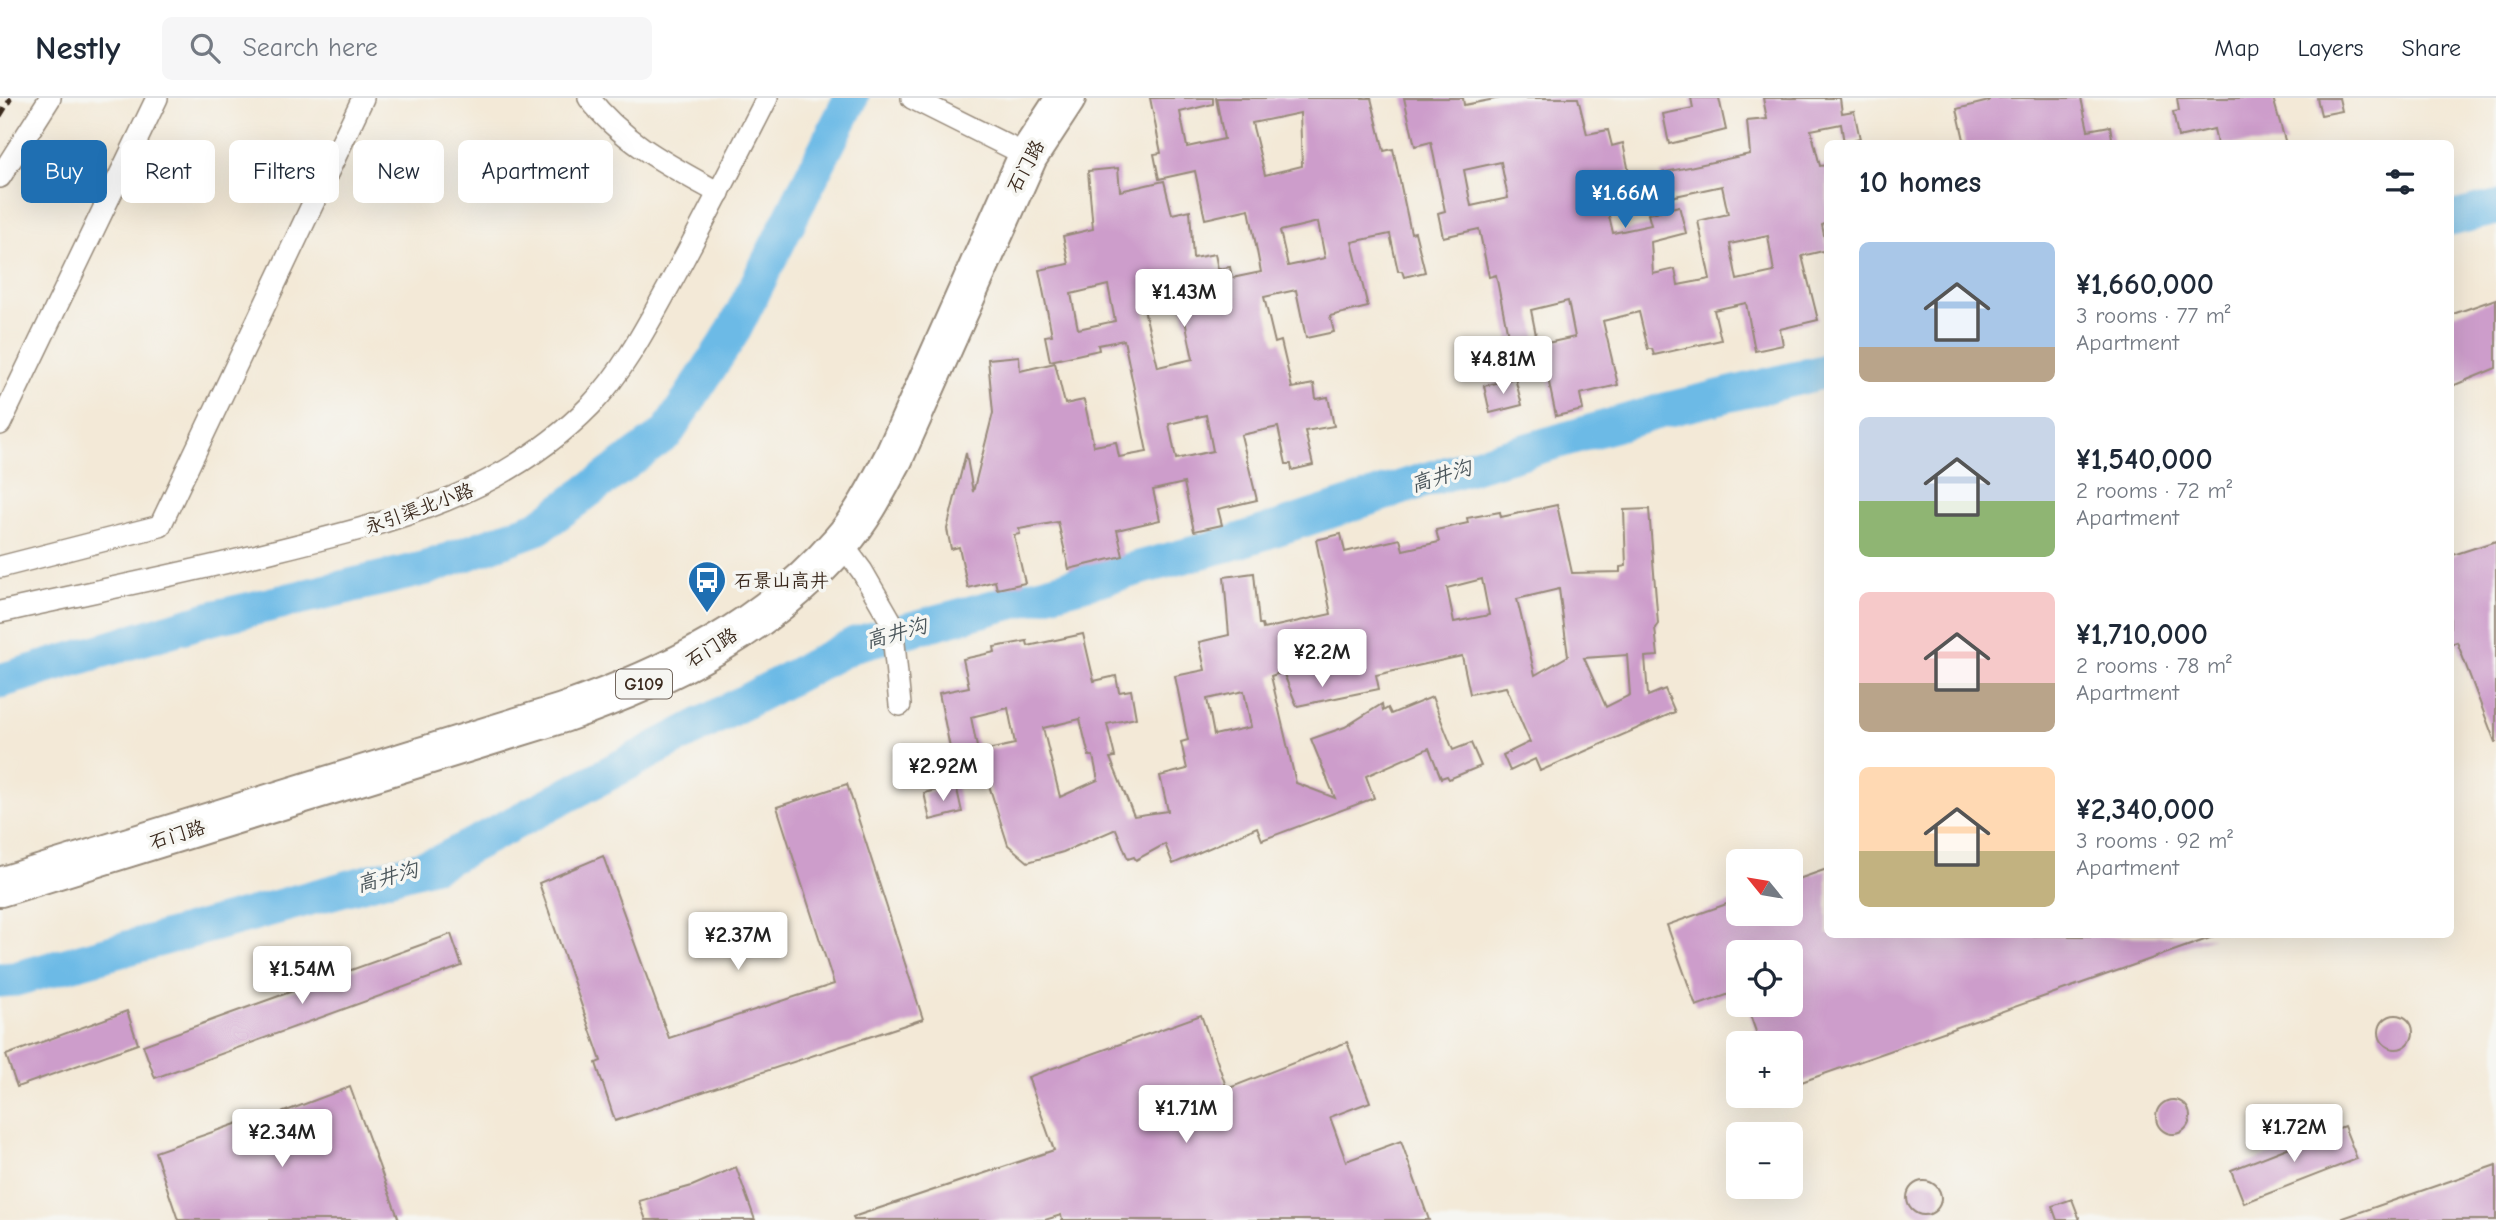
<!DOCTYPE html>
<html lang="en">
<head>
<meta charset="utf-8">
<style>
	body { margin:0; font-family:"Comic Neue","LXGW WenKai TC",sans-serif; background:#f6f6f7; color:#1f2937; height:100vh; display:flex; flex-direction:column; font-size:26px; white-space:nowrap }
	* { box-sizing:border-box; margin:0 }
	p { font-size:23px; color:#747a83 }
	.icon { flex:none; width:38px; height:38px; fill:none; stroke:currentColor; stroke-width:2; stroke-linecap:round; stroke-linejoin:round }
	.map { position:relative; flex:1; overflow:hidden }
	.panel { position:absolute; left:1824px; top:42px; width:630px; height:798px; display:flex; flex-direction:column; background:#fff; border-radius:10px; box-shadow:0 7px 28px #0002 }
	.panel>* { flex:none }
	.hud { position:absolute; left:21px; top:42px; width:665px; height:63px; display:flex; gap:14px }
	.needle { width:46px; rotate:300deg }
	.fabs { position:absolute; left:1726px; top:751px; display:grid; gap:14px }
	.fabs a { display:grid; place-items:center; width:77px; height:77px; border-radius:10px; background:#fff; box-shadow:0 7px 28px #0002; font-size:35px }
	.price { position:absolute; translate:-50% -60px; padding:0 16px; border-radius:7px; background:#fff; color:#222; font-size:23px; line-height:46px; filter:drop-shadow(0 2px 4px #0008) }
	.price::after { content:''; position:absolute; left:50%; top:42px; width:21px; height:16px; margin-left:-10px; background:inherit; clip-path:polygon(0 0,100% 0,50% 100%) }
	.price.on { background:#1f6fb2; color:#fff }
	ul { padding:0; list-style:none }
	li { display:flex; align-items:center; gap:21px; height:175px; padding:0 35px }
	li span { display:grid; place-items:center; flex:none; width:196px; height:140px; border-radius:10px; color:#555 }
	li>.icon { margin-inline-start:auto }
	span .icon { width:84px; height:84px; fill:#fffc; stroke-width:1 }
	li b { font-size:30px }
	h2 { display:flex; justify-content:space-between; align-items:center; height:84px; padding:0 35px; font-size:30px }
	.chip { padding:0 24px; border-radius:10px; background:#fff; box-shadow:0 7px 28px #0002; font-size:24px; line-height:63px }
	.chip.on { background:#1f6fb2; color:#fff }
	header { display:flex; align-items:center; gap:42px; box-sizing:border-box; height:98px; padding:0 35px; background:#fff; border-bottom:2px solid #e0e1e3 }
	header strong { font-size:33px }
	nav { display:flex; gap:38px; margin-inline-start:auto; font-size:24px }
	.search { width:490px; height:63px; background:#f6f6f7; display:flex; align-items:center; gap:18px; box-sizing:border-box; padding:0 24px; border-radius:10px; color:#747a83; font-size:26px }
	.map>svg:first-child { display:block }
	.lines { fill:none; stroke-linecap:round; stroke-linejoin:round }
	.river { stroke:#6cbae6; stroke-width:35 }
	.building { fill:#cd9dcb; fill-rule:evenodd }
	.street-casing { stroke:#978a7a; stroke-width:24 }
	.highway-casing { stroke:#978a7a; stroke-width:42 }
	.street { stroke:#fff; stroke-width:21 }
	.highway { stroke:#fff; stroke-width:38 }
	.rail { stroke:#3b2a1e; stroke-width:5; stroke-dasharray:10 5; stroke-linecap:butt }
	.labels { text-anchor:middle; stroke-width:7; stroke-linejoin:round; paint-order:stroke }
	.shield { fill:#f6f6f2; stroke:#73675e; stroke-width:2 }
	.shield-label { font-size:18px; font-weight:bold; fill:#3b2a1e }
	.street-label { font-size:19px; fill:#3b2a1e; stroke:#f6f6f2 }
	.poi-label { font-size:19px; fill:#3b2a1e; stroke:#f6f6f2; text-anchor:start }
	.water-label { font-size:21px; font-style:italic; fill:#4a555a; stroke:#f6f6f2 }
</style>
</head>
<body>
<header>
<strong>Nestly</strong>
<div class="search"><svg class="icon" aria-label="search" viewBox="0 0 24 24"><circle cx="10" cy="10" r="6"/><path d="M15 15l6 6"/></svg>Search here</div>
<nav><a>Map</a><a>Layers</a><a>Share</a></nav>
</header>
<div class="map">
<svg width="2496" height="1122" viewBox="0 0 2496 1122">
	<rect width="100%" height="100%" fill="#f6f6f2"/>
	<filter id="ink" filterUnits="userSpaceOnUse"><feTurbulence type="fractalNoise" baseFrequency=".0143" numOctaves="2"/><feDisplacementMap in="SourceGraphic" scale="14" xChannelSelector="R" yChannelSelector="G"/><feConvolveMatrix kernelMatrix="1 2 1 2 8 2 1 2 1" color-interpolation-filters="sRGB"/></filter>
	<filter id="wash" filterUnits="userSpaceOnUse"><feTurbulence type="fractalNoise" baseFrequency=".00686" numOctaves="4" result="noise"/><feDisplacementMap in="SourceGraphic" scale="28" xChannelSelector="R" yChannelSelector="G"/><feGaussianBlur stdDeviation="1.57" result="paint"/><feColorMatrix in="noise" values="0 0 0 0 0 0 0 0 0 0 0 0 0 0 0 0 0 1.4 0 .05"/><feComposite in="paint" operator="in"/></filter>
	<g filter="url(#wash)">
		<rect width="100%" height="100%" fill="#f3e9d7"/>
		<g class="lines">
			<g class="river">
				<path d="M2450 121 2496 110"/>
				<path d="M0 583 208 521 427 470 539 429 667 335 734 232 851 0"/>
				<path d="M0 882 15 881 438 765 855 546 1229 446 1425 382 1665 312 1827 273"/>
			</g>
		</g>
		<g id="blocks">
			<g class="building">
				<path d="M1150 0H1213V6L1180 14 1187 49 1224 41 1216 0H1371L1384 53 1393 51 1411 135 1415 134 1425 174 1404 179 1402 173H1398L1390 136 1352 144 1368 209 1330 218 1334 234 1306 240 1296 192 1264 199 1275 245 1281 243 1292 290 1314 286 1316 301 1328 299 1334 328 1305 333 1313 367 1292 372 1291 366H1286L1278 329 1241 337 1257 402 1218 411 1222 427 1194 433 1184 385 1153 392 1160 422 1117 432 1123 458 1069 471 1058 424 1019 431 1020 436 1014 437 1025 485 997 491 995 483 968 490 959 449 951 451 947 431 966 355 973 394 993 315 988 261 1019 258 1020 273 1055 265 1065 306 1084 302 1094 348 1116 344 1119 359 1147 354 1124 242 1098 247 1099 252 1050 263 1045 238 1052 237 1039 172 1069 166 1063 138 1093 131 1088 73 1118 70 1120 93 1164 83 1172 116 1190 112 1193 160 1215 156 1218 171 1230 169 1232 180 1261 174 1249 111 1205 121 1195 73 1159 81 1154 56 1161 55ZM1300 15 1302 68 1265 77 1252 25ZM1318 124 1325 160 1288 168 1280 133ZM1108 187 1115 223 1078 231 1071 196ZM1180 199 1193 261 1158 269 1143 207ZM1206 317 1213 353 1176 361 1169 326Z"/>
				<path d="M1404 0H1463L1464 7 1500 0H1578L1587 36 1608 32 1612 48 1623 45 1629 74 1600 80 1613 135 1651 127 1648 116 1679 108 1686 135 1651 144 1653 176 1675 171 1678 187 1710 181 1698 123 1728 116 1722 88 1666 100 1661 75 1750 56 1747 23 1767 21 1763 0H1840L1842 15 1854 13 1860 41 1844 45 1841 26 1811 32 1820 68 1827 67V125L1822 127 1827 152 1802 158 1818 222 1780 231 1783 247 1755 253 1746 205 1714 212 1721 242 1654 257 1652 251H1648L1639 214 1603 223 1618 287 1580 296 1583 312 1556 318 1546 271 1510 278 1505 254 1511 253 1496 177 1489 179 1479 131 1443 139 1438 115 1445 113 1431 44 1415 48ZM1501 64 1508 100 1471 108 1464 72ZM1768 138 1774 174 1737 182 1730 146ZM1568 203 1575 239 1538 247 1531 212Z"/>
				<path d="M1691 0H1719L1726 32 1669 46 1663 16 1693 10Z"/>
				<path d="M1989 0H2081L2088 32 2110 28 2113 46H1965L1957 11 1989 3Z"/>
				<path d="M2177 0H2273L2286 46H2217L2214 31 2178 39 2173 14 2179 13Z"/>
				<path d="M2317 0H2339L2342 13 2321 17Z"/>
				<path d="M2496 201V270L2450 289V217Z"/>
				<path d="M1515 280 1522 307 1490 315 1484 288Z"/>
				<path d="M1557 407 1572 475 1620 474V469L1626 468 1624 412 1649 411 1658 526 1655 530 1658 558 1645 559 1648 598 1665 591 1675 614 1540 673 1535 661 1510 673 1503 657 1530 644 1506 589 1470 596 1462 558 1376 577 1379 591 1297 608 1283 574 1271 578 1296 685 1335 700 1311 641 1345 629 1382 606 1383 613 1388 610 1391 616 1432 599 1453 652 1471 645 1481 668 1449 681 1447 678 1441 680 1429 650 1366 678 1374 700 1262 742 1257 729 1173 766 1165 746 1136 762 1134 759 1128 761 1116 731 1063 754 1028 764 1008 747 986 678 950 686 945 661 952 660 939 595 969 589 963 561 995 554 994 549 1027 543 1028 548 1083 536 1094 583 1116 578 1119 594 1131 592 1136 620 1107 626 1115 659 1110 660 1134 718 1168 713 1160 678 1187 671 1181 644 1188 642 1175 578 1205 572 1199 544 1229 537 1224 479 1254 475 1259 526H1262L1263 531 1331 516 1316 442 1341 436 1345 454 1400 441 1403 452 1439 444 1436 432 1468 425 1467 420 1500 414 1501 419ZM1482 481 1489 517 1454 524 1447 490ZM1559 491 1568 558 1535 577 1517 501ZM1627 557 1630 597 1606 609 1584 560ZM1244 593 1251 629 1214 637 1207 601ZM1008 610 1015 646 978 654 971 619ZM1080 621 1089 658H1093L1098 682 1060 699 1043 630Z"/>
				<path d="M2496 443V644H2495L2457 544 2450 546V458Z"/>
				<path d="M847 686 923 921 615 1023 596 965 601 963 539 785 603 758 669 940 834 886 777 709Z"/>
				<path d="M956 687 962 714 930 722 924 695Z"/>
				<path d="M1827 771V836L2213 839 1790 988V945H1760L1748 911 1761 906H1790V854H1738V893L1696 908 1667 827 1738 802V816H1790V784Z"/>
				<path d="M451 836 462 868 155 980 143 947Z"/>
				<path d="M127 913 138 946 17 989 6 957Z"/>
				<path d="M1201 917 1227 991 1347 944 1370 1004 1330 1019 1346 1063 1401 1043 1429 1122H1062L1061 1117 1045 1122H854L853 1119 1054 1052 1028 979Z"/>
				<circle cx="2396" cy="934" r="17"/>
				<path d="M350 989 399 1122H178L155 1054 247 1022 249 1027Z"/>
				<circle cx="2173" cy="1019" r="17"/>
				<path d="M2344 1028 2357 1061 2244 1105 2231 1072Z"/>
				<path d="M2496 1067V1122H2344L2343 1120Z"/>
				<path d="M736 1069 755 1122H646L639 1103 692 1088Z"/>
				<circle cx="1924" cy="1100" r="17"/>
				<path d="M2072 1101 2080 1122H2057L2052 1108Z"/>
			</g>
		</g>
	</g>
	<g filter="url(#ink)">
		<use href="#blocks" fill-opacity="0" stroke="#978a7a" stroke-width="2"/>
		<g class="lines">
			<defs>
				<g id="street">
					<path d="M589 0C622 44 672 69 719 95"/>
					<path d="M912 0 1028 58"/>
					<path d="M0 79 50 0"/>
					<path d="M0 326 157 0"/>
					<path d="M836 438 862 473 892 525 900 607"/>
					<path d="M0 469 160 428 363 0"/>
					<path d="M0 514C91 494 183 476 274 453 392 424 503 397 591 307 623 274 647 228 669 188 703 126 735 63 767 0"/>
				</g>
				<path id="highway" d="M0 789 563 615C669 578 766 531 841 444 863 419 878 389 894 359L1028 58 1066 0"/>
			</defs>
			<use href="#street" class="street-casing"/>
			<use href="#highway" class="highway-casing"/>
			<use href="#street" class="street"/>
			<use href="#highway" class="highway"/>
			<path class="rail" d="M0 18 11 0"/>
		</g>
	</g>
	<defs>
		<symbol id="bus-pin" viewBox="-11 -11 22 30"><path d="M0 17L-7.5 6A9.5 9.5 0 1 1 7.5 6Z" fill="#1f6fb2" stroke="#f6f6f2"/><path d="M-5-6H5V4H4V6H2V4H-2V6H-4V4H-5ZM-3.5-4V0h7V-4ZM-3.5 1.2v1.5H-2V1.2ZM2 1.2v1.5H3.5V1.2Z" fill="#fff"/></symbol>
	</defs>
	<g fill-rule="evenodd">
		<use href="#bus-pin" x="685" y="460" width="44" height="60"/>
	</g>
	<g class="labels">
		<rect class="shield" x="616" y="571.5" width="56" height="29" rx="5"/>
		<g class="shield-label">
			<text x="644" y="592">G109</text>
		</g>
		<g class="street-label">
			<text transform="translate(1025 68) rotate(-62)" y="7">石门路</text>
			<text transform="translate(419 410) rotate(-20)" y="7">永引渠北小路</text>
			<text transform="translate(711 549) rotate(-32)" y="7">石门路</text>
			<text transform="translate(177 736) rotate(-17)" y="7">石门路</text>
		</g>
		<g class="poi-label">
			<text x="734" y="489">石景山高井</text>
		</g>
		<g class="water-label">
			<text transform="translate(1441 378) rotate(-17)" y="7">高井沟</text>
			<text transform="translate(896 535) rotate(-15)" y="7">高井沟</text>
			<text transform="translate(387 779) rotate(-15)" y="7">高井沟</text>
		</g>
	</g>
</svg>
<div class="fabs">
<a><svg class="needle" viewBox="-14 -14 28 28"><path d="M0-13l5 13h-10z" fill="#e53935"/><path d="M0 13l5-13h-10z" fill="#747a83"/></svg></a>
<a><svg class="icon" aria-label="locate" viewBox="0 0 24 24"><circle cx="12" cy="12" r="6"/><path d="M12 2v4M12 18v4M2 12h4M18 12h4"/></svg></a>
<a>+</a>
<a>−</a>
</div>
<b class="price on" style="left:1625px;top:132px">¥1.66M</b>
<b class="price" style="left:1184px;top:231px">¥1.43M</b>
<b class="price" style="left:1503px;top:298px">¥4.81M</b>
<b class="price" style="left:1322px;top:591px">¥2.2M</b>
<b class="price" style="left:943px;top:705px">¥2.92M</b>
<b class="price" style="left:738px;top:874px">¥2.37M</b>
<b class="price" style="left:302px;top:908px">¥1.54M</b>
<b class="price" style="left:1186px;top:1047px">¥1.71M</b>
<b class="price" style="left:2294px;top:1066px">¥1.72M</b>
<b class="price" style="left:282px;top:1071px">¥2.34M</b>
<div class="hud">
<a class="chip on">Buy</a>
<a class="chip">Rent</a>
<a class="chip">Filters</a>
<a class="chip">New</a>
<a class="chip">Apartment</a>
</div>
<section class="panel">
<h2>10 homes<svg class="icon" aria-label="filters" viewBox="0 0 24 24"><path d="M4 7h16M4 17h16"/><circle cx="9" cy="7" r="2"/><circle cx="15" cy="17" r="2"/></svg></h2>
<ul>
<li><span style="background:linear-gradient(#a9c7e8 75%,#b9a48a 0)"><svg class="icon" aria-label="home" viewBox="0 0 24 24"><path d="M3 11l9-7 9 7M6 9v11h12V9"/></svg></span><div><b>¥1,660,000</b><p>3 rooms · 77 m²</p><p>Apartment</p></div></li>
<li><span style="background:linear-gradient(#c9d6e8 60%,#8fb573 0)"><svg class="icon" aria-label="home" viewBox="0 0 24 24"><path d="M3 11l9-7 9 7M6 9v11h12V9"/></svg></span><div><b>¥1,540,000</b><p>2 rooms · 72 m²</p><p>Apartment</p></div></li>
<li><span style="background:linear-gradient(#f6c9c9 65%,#b9a48a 0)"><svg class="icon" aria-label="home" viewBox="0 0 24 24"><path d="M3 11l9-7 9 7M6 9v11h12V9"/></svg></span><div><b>¥1,710,000</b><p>2 rooms · 78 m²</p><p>Apartment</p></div></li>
<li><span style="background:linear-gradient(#ffd9b3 60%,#c2b280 0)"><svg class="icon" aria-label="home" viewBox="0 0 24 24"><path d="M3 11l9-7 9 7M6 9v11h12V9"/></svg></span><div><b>¥2,340,000</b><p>3 rooms · 92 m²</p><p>Apartment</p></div></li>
</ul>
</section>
</div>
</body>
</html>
